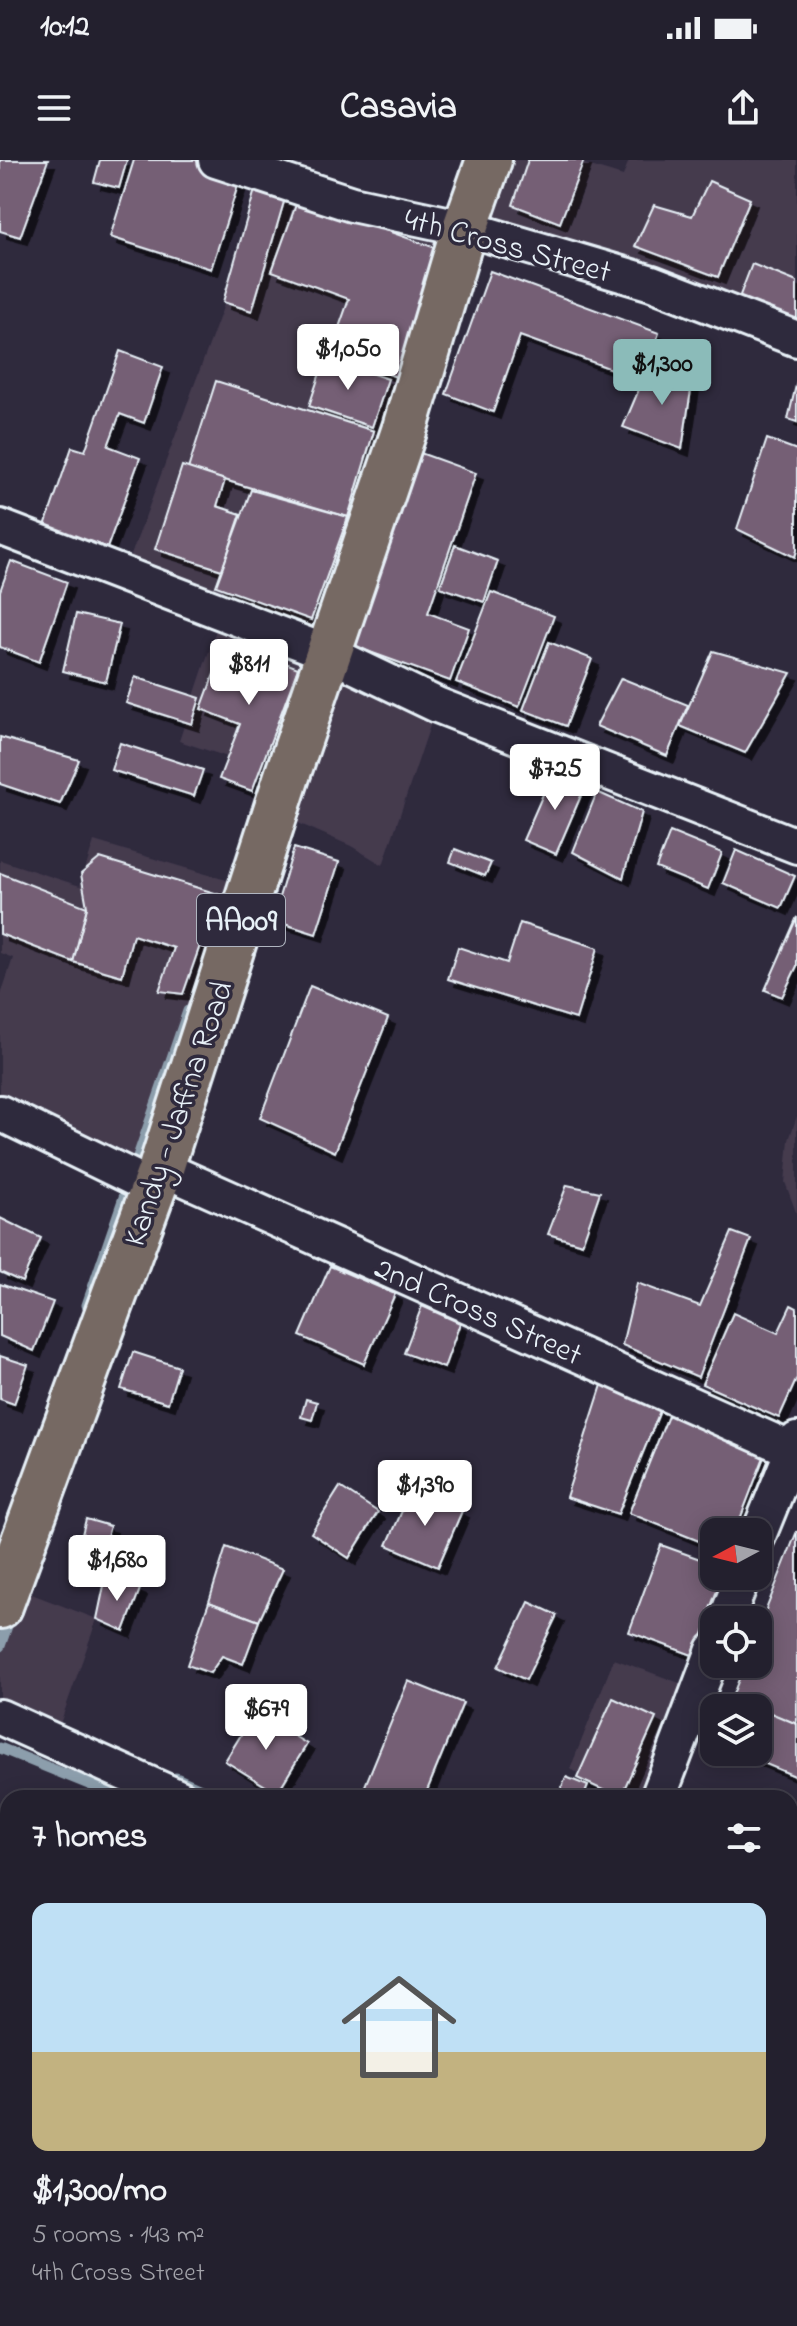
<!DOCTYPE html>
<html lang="en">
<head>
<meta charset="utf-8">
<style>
	body { margin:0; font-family:"Indie Flower",sans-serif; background:#2b2836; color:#f1f3f6; height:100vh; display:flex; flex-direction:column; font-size:30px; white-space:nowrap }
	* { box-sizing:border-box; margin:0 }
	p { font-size:26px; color:#a3a3aa }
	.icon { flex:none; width:44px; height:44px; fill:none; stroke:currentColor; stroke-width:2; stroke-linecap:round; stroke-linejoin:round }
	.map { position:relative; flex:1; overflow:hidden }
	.side { position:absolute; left:0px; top:1630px; width:798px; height:536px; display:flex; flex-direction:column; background:#23202e; border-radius:24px 24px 0 0; box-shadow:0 4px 20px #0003,0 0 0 2px #403e4a }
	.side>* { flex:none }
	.needle { width:52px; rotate:263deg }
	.buttons { position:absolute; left:700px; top:1358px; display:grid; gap:16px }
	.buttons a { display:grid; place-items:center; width:72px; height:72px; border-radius:16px; background:#23202e; box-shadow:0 4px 20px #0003,0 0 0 2px #403e4a; font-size:40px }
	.price { position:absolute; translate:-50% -68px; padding:0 18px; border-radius:8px; background:#fff; color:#222; font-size:26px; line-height:52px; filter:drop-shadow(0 2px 4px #0008) }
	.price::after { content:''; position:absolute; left:50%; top:48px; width:24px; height:18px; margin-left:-12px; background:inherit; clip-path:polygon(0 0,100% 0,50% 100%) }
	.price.active { background:#8bbbb9; color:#111 }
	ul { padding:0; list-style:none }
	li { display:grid; align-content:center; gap:16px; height:424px; padding:0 32px }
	li span { display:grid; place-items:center; height:248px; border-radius:16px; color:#555 }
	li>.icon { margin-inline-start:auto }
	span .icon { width:144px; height:144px; fill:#fffc; stroke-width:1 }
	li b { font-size:34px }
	h2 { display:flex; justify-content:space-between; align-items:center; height:96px; padding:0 32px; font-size:34px }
	.status { display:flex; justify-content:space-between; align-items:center; height:56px; padding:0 40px; background:#23202e; direction:ltr }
	.status svg { height:22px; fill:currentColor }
	header { display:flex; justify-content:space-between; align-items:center; height:104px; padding:0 32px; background:#23202e; font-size:36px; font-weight:700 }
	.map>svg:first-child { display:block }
	.built { fill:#443a4e }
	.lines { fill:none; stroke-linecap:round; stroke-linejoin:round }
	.stream { stroke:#8c9eac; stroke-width:11 }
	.building { fill:#755f74; stroke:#e8f1f8; stroke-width:2; filter:url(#shadow) }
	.minor-casing { stroke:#e8f1f8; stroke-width:40 }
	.secondary-casing { stroke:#e8f1f8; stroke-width:50 }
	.trunk-casing { stroke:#e8f1f8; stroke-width:50 }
	.minor { stroke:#2f2a3d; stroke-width:34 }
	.secondary { stroke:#2f2a3d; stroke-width:44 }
	.trunk { stroke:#766964; stroke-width:44 }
	.labels { text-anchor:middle; stroke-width:7; stroke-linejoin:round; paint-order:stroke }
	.shield { fill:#2f2a3d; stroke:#b0b5c0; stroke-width:2 }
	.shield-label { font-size:30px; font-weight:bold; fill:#e8f1f8 }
	.street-label { font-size:32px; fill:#e8f1f8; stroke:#2f2a3d }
</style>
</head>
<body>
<div class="status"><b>10:12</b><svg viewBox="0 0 49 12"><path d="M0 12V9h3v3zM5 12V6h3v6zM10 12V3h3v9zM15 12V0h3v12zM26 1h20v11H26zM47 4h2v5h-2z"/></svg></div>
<header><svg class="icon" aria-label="menu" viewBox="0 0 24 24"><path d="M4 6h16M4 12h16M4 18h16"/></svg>Casavia<svg class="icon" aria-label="share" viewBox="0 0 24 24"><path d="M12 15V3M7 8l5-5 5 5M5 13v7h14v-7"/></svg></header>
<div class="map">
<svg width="797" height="2166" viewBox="0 0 797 2166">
	<defs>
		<filter id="shadow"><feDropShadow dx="7" dy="7" stdDeviation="0" flood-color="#0009"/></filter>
	</defs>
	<rect width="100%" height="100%" fill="#2f2a3d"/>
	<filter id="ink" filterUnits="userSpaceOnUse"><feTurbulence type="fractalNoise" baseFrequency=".0125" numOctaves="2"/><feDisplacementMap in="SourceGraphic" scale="16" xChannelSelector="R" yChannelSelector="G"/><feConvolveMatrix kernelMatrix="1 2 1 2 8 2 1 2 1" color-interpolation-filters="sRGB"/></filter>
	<g filter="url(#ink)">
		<g class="built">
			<path d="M489 0H571L623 16 629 0H797V179L479 73 328 493 437 545 383 705 351 686 275 653 286 616 179 581 222 452 124 414 271 18 465 72Z"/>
			<path d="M94 681 250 727 154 1028 0 953V838L13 798 0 793V700L80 726Z"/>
			<path d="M797 956V1055L785 1022 789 980Z"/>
			<path d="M0 1388 8 1425 97 1459 54 1581 0 1557Z"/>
			<path d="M614 1499 699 1530 658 1638H627L570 1609Z"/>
			<path d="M797 1694V1891L790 1888V1705Z"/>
		</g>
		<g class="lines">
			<g class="stream">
				<path d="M87 1145 188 851"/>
				<path d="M754 1426 772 1378"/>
				<path d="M0 1486 12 1452"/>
				<path d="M0 1588 123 1638"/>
				<path d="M176 1618 221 1638"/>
				<path d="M790 1911 797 1913"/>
			</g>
		</g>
		<g class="building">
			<path d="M0 0H48L20 77 0 71Z"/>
			<path d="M100 0H127L119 28 94 22Z"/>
			<path d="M134 0H200L242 13 211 109 110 77Z"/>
			<path d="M528 0H584L560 63 513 45Z"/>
			<path d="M709 21 750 39 718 117 635 86 654 45 692 56Z"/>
			<path d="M256 26 286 35 252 151 223 142Z"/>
			<path d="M298 39 444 91 399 218 330 193 349 139 272 111Z"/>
			<path d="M752 104 797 122V161L739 138Z"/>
			<path d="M490 111 659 173 642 220 520 176 493 252 446 234Z"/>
			<path d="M120 191 163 207 144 263 120 254 108 286 140 298 107 388 45 366 72 287 85 291Z"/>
			<path d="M325 198 388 219 372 267 309 246Z"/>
			<path d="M648 208 693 217 682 289 623 267Z"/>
			<path d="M216 221 374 271 348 357 188 309Z"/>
			<path d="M797 221V262L788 259Z"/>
			<path d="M767 279 797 290V390L795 397 737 369Z"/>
			<path d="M412 290 476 313 428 453 469 468 450 521 345 483Z"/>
			<path d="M182 306 225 320 217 346 241 354 222 410 155 389Z"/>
			<path d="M251 330 348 357 311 460 216 426Z"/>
			<path d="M455 385 498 401 484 442 440 427Z"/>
			<path d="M11 401 67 422 39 502 0 487V431Z"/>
			<path d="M491 432 554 456 519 547 456 522Z"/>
			<path d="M76 454 120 464 106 522 63 511Z"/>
			<path d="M227 479 298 508 252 631 219 619 240 564 201 549Z"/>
			<path d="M549 482 592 499 566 566 523 550Z"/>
			<path d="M713 491 791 513 745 593 680 566Z"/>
			<path d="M135 517 200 538 192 564 126 543Z"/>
			<path d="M621 518 688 545 667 596 596 566Z"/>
			<path d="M0 577 79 600 60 644 0 624Z"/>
			<path d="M120 583 203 610 194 636 111 610Z"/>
			<path d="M554 609 586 624 556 694 523 680Z"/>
			<path d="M597 632 642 652 623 718 573 692Z"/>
			<path d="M670 672 722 693 708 729 656 708Z"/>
			<path d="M294 688 339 702 316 774 272 760Z"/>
			<path d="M455 689 491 703 485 716 450 702Z"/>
			<path d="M736 690 795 716 781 748 723 723Z"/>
			<path d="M100 698 218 734 183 834 159 831 174 788 133 775 122 816 73 802 87 747 81 714Z"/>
			<path d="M0 713 87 747 73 802 0 774Z"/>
			<path d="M797 757V806L782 837 765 830Z"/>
			<path d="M520 763 598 788 576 859 448 819 458 787 507 803Z"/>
			<path d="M310 826 388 858 335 992 260 958Z"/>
			<path d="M567 1025 600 1032 582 1084 548 1074Z"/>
			<path d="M0 1058 41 1078 22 1122 0 1112Z"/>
			<path d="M732 1072 751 1079 698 1217 622 1185 637 1123 700 1146Z"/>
			<path d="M330 1106 395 1134 364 1204 300 1176Z"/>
			<path d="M0 1124 53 1142 34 1191 0 1176Z"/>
			<path d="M791 1145 797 1148V1218L779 1258 702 1224 733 1153 778 1173Z"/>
			<path d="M422 1146 460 1163 444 1208 404 1193Z"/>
			<path d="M133 1192 179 1207 168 1243 121 1229Z"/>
			<path d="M0 1196 28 1205 14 1244 0 1239Z"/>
			<path d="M602 1225 662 1246 618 1354 566 1337Z"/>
			<path d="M306 1239 317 1242 312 1260 301 1257Z"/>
			<path d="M670 1251 767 1289 735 1372H714V1387L629 1353Z"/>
			<path d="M340 1327 378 1352 349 1398 311 1373Z"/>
			<path d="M412 1328 462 1351 438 1407 387 1385Z"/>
			<path d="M86 1359 110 1366 97 1411 74 1405Z"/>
			<path d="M797 1371V1560L796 1564 732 1537 745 1504H758V1470Z"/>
			<path d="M661 1385 714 1404V1416H724L695 1496 629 1472Z"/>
			<path d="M226 1387 283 1409 259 1461 209 1442Z"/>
			<path d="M106 1416 140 1429 124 1471 97 1459Z"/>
			<path d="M209 1442 259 1461 243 1504 222 1496 210 1513 187 1505Z"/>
			<path d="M529 1442 557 1455 526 1520 498 1507Z"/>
			<path d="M408 1521 463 1543 424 1638H360Z"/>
			<path d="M613 1538 656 1558 620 1638 577 1618Z"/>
			<path d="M761 1549 797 1564V1617L742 1594 743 1592H758V1557Z"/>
			<path d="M255 1552 307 1584 277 1633 225 1601Z"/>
			<path d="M566 1617 588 1626 583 1638H557Z"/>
			<path d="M797 1759V1830L790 1826V1774Z"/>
			<path d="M0 1851 8 1854V1912L0 1910Z"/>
			<path d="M185 2158H236L233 2166H182Z"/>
		</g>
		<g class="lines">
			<defs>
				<g id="minor">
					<path d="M216 0 352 44 465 68 652 123 797 179"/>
					<path d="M0 367 328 493 437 545 797 686"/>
					<path d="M0 953 154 1028"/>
					<path d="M161 1008 797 1292"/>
					<path d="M758 1376 797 1280"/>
					<path d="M726 1460 743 1416"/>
					<path d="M0 1557 180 1638"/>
					<path d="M658 1638 714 1490"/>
					<path d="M790 1888 797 1891"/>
					<path d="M455 2166 458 2158"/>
				</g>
				<path id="secondary" d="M795 2166 797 2161"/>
				<path id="trunk" d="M0 1446 161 1008 287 616 405 268 459 85 489 0"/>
			</defs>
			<use href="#minor" class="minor-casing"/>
			<use href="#secondary" class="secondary-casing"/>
			<use href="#trunk" class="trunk-casing"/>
			<use href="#minor" class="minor"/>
			<use href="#secondary" class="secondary"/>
			<use href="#trunk" class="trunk"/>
		</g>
	</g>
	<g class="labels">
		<rect class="shield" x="197" y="734" width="88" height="52" rx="6"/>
		<g class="shield-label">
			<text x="241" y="770">AA009</text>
		</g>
		<g class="street-label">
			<text transform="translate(508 84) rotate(15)" y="11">4th Cross Street</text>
			<text transform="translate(177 953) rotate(-71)" y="11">Kandy - Jaffna Road</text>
			<text transform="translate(479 1150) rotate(24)" y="11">2nd Cross Street</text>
		</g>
	</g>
</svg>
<div class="buttons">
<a><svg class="needle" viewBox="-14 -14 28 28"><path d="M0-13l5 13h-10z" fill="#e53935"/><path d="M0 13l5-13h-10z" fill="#a3a3aa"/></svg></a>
<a><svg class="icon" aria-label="locate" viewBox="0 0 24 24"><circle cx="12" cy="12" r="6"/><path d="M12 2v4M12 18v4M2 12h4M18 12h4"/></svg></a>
<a><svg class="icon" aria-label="layers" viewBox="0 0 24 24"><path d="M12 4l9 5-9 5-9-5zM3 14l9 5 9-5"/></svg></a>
</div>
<b class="price" style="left:348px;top:232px">$1,050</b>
<b class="price active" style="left:662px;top:247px">$1,300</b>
<b class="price" style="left:249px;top:547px">$811</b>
<b class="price" style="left:555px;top:652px">$725</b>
<b class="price" style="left:425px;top:1368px">$1,390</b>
<b class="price" style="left:117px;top:1443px">$1,680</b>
<b class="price" style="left:266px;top:1592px">$679</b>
<section class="side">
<h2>7 homes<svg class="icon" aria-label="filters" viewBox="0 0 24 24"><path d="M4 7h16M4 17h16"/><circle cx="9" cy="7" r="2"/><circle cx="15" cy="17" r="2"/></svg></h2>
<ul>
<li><span style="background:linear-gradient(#bfe0f5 60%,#c2b280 0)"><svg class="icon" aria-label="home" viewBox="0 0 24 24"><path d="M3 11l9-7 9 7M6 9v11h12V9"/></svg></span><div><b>$1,300/mo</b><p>5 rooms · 143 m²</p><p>4th Cross Street</p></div></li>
</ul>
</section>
</div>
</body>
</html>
